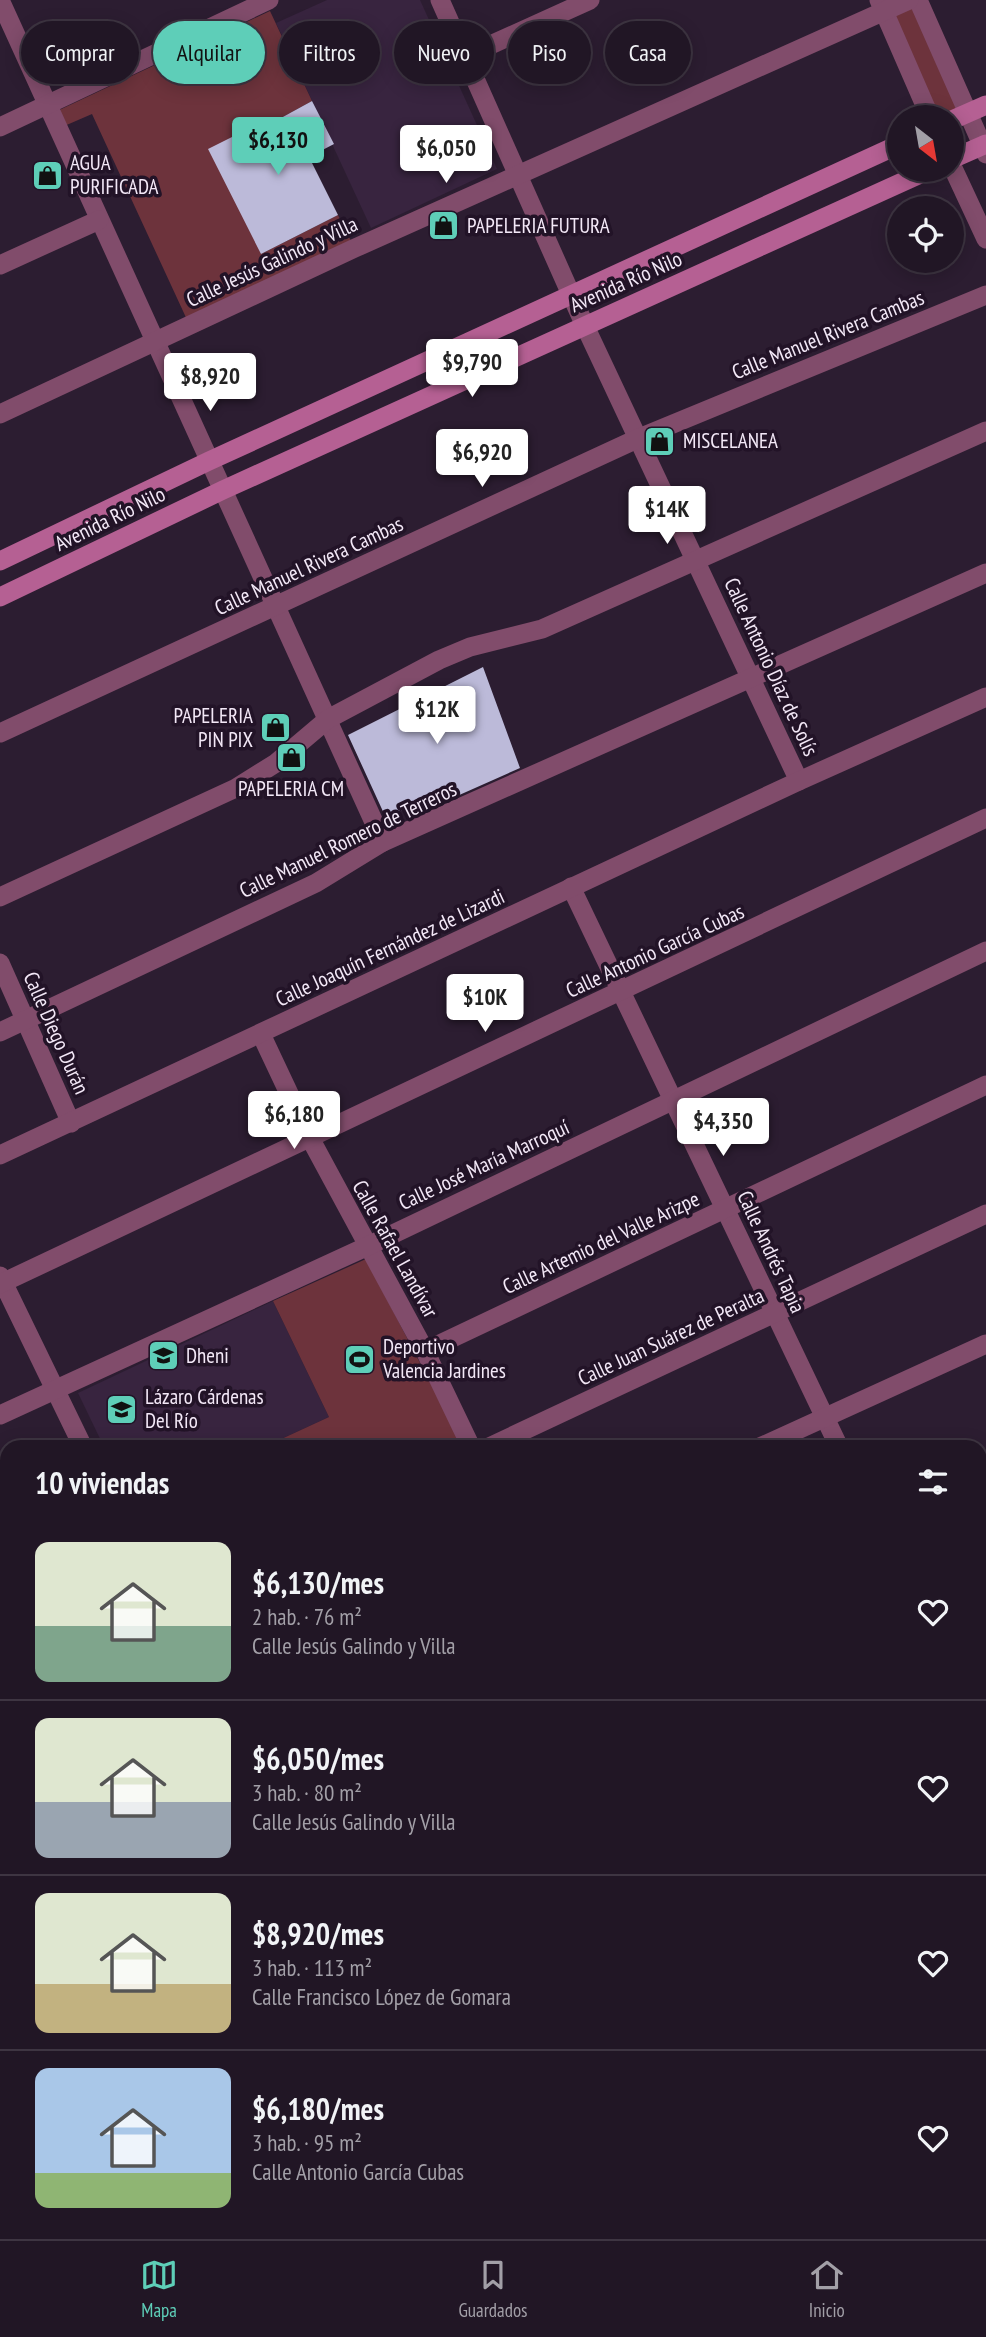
<!DOCTYPE html>
<html lang="es">
<head>
<meta charset="utf-8">
<style>
	body { margin:0; font-family:"PT Sans Narrow",sans-serif; background:#2d2332; color:#f1f3f6; height:100vh; display:flex; flex-direction:column; font-size:26px; white-space:nowrap }
	* { box-sizing:border-box; margin:0 }
	p { font-size:23px; color:#a29fa7 }
	.icon { flex:none; width:38px; height:38px; fill:none; stroke:currentColor; stroke-width:2; stroke-linecap:round; stroke-linejoin:round }
	.map { position:relative; flex:1; overflow:hidden }
	.details { position:absolute; left:0px; top:1440px; width:987px; height:800px; display:flex; flex-direction:column; background:#211625; border-radius:21px 21px 0 0; box-shadow:0 4px 18px #0003,0 0 0 2px #3e3542 }
	.details>* { flex:none }
	.top-card { position:absolute; left:21px; top:21px; width:945px; height:63px; display:flex; gap:14px }
	.needle { width:46px; rotate:149deg }
	.tools { position:absolute; left:887px; top:105px; display:grid; gap:14px }
	.tools a { display:grid; place-items:center; width:77px; height:77px; border-radius:50%; background:#211625; box-shadow:0 4px 18px #0003,0 0 0 2px #3e3542; font-size:35px }
	.price { position:absolute; translate:-50% -60px; padding:0 16px; border-radius:7px; background:#fff; color:#222; font-size:23px; line-height:46px; filter:drop-shadow(0 2px 4px #0008) }
	.price::after { content:''; position:absolute; left:50%; top:42px; width:21px; height:16px; margin-left:-10px; background:inherit; clip-path:polygon(0 0,100% 0,50% 100%) }
	.price.active { background:#5eceb8; color:#111 }
	ul { padding:0; list-style:none }
	li { display:flex; align-items:center; gap:21px; height:175px; padding:0 35px }
	li+li { border-top:2px solid #3e3542 }
	li span { display:grid; place-items:center; flex:none; width:196px; height:140px; border-radius:14px; color:#555 }
	li>.icon { margin-inline-start:auto }
	span .icon { width:84px; height:84px; fill:#fffc; stroke-width:1 }
	li b { font-size:30px }
	h2 { display:flex; justify-content:space-between; align-items:center; height:84px; padding:0 35px; font-size:30px }
	.chip { padding:0 24px; border-radius:32px; background:#211625; box-shadow:0 4px 18px #0003,0 0 0 2px #3e3542; font-size:24px; line-height:63px }
	.chip.active { background:#5eceb8; color:#111 }
	.tabs { display:flex; justify-content:space-around; align-items:center; height:98px; border-top:2px solid #3e3542; background:#211625; font-size:19px; color:#a29fa7 }
	.tabs a { display:grid; justify-items:center; gap:4px }
	.tabs .active { color:#5eceb8 }
	.map>svg:first-child { display:block }
	.built { fill:#38243f }
	.green { fill:#6d333c }
	.building { fill:#bcbad9 }
	.lines { fill:none; stroke-linecap:round; stroke-linejoin:round }
	.minor { stroke:#814c6b; stroke-width:19 }
	.tertiary { stroke:#814c6b; stroke-width:19 }
	.secondary { stroke:#b56093; stroke-width:19 }
	.labels { text-anchor:middle; stroke-width:7; stroke-linejoin:round; paint-order:stroke }
	.poi-label { font-size:21px; fill:#f3e8f7; stroke:#221327; text-anchor:start }
	.street-label { font-size:21px; fill:#f3e8f7; stroke:#221327 }
</style>
</head>
<body>
<div class="map">
<svg width="986" height="2239" viewBox="0 0 986 2239">
	<rect width="100%" height="100%" fill="#2c1d31"/>
	<g class="built">
		<path d="M327 0H420L497 169 371 228 276 23Z"/>
		<path d="M273 1301 329 1417 264 1447H104L78 1393Z"/>
		<path d="M980 1649 986 1664V2045L980 2047Z"/>
	</g>
	<g class="green">
		<path d="M918 3 965 112 952 117H932L889 16Z"/>
		<path d="M270 11 312 101 239 141 236 135 261 254 338 215 353 245 189 324 92 114 62 127 55 112Z"/>
		<path d="M366 1259 459 1438 439 1447H264L329 1417 273 1301Z"/>
		<path d="M7 1744V2207L3 2188H0V1745Z"/>
		<path d="M986 2045V2239H698L699 2233H980V2047Z"/>
		<path d="M12 2233H659L658 2239H14Z"/>
	</g>
	<g class="building">
		<path d="M312 101 334 144 309 157 338 215 261 254 208 149 236 135 239 141Z"/>
		<path d="M483 667 520 768 439 804 431 796 386 818 348 735Z"/>
	</g>
	<g class="lines">
		<g class="minor">
			<path d="M0 0 383 842"/>
			<path d="M440 0 585 326 799 781"/>
			<path d="M879 0 930 117"/>
			<path d="M918 0 968 113"/>
			<path d="M464 57 590 0"/>
			<path d="M0 127 269 0"/>
			<path d="M0 265 99 220"/>
			<path d="M0 414 355 248 909 0"/>
			<path d="M0 733 639 438 986 295"/>
			<path d="M571 887 839 1447"/>
			<path d="M0 897 236 788 276 763 328 719 439 660 470 647 542 629 986 431"/>
			<path d="M0 963 71 1123"/>
			<path d="M0 1032 316 883 383 842 986 573"/>
			<path d="M261 1034 310 1138 425 1351 471 1447"/>
			<path d="M0 1155 799 781 986 697"/>
			<path d="M0 1276 83 1447"/>
			<path d="M0 1284 986 818"/>
			<path d="M425 1351 986 1085"/>
			<path d="M0 1415 368 1246 986 951"/>
			<path d="M489 1447 986 1214"/>
			<path d="M760 1447 986 1344"/>
			<path d="M0 1549 7 1546"/>
			<path d="M980 1594 986 1609"/>
			<path d="M0 1672 7 1669"/>
			<path d="M0 2239 7 2238"/>
		</g>
		<g class="tertiary">
			<path d="M968 113 986 154"/>
			<path d="M952 166 986 239"/>
			<path d="M980 1547 986 1546"/>
			<path d="M0 1700 7 1698"/>
			<path d="M0 1727 7 1726"/>
			<path d="M673 2239 674 2233"/>
		</g>
		<g class="secondary">
			<path d="M952 120 986 105"/>
			<path d="M952 159 986 144"/>
			<path d="M0 561 209 461 900 144"/>
			<path d="M0 597 223 490 929 170"/>
		</g>
	</g>
	<defs>
		<symbol id="shop-square" viewBox="-11 -11 22 22"><rect x="-9" y="-9" width="18" height="18" rx="4" fill="#5eceb8" stroke="#221327"/><path d="M-5-2.5h2.3a2.7 3.5 0 0 1 5.4 0H5L5.5 6h-11ZM-1.5-2.5h3a1.5 2.3 0 0 0-3 0Z" fill="#111"/></symbol>
		<symbol id="school-square" viewBox="-11 -11 22 22"><rect x="-9" y="-9" width="18" height="18" rx="4" fill="#5eceb8" stroke="#221327"/><path d="M0-5L7-2L0 1L-7-2ZM-4 1L0 2.5L4 1V4Q0 6-4 4Z" fill="#111"/></symbol>
		<symbol id="stadium-square" viewBox="-11 -11 22 22"><rect x="-9" y="-9" width="18" height="18" rx="4" fill="#5eceb8" stroke="#221327"/><path d="M0-5a6.5 5 0 1 0 0 10a6.5 5 0 1 0 0-10ZM-3.5-1.8h7v3.6h-7Z" fill="#111"/></symbol>
	</defs>
	<g fill-rule="evenodd">
		<use href="#shop-square" x="30" y="158" width="35" height="35"/>
		<use href="#shop-square" x="426" y="208" width="35" height="35"/>
		<use href="#shop-square" x="642" y="424" width="35" height="35"/>
		<use href="#shop-square" x="258" y="710" width="35" height="35"/>
		<use href="#shop-square" x="274" y="740" width="35" height="35"/>
		<use href="#school-square" x="146" y="1338" width="35" height="35"/>
		<use href="#stadium-square" x="342" y="1342" width="35" height="35"/>
		<use href="#school-square" x="104" y="1392" width="35" height="35"/>
	</g>
	<g class="labels">
		<g class="poi-label">
			<text x="70" y="170">AGUA<tspan x="70" dy="24">PURIFICADA</tspan></text>
			<text x="467" y="233">PAPELERIA FUTURA</text>
			<text x="683" y="448">MISCELANEA</text>
			<text x="253" y="723" text-anchor="end">PAPELERIA<tspan x="253" dy="24">PIN PIX</tspan></text>
			<text x="291" y="796" text-anchor="middle">PAPELERIA CM</text>
			<text x="383" y="1354">Deportivo<tspan x="383" dy="24">Valencia Jardines</tspan></text>
			<text x="186" y="1363">Dheni</text>
			<text x="145" y="1404">Lázaro Cárdenas<tspan x="145" dy="24">Del Río</tspan></text>
		</g>
		<g class="street-label">
			<text transform="translate(272 262) rotate(-25)" y="7">Calle Jesús Galindo y Villa</text>
			<text transform="translate(626 282) rotate(-24)" y="7">Avenida Río Nilo</text>
			<text transform="translate(828 335) rotate(-22)" y="7">Calle Manuel Rivera Cambas</text>
			<text transform="translate(110 519) rotate(-26)" y="7">Avenida Río Nilo</text>
			<text transform="translate(309 566) rotate(-25)" y="7">Calle Manuel Rivera Cambas</text>
			<text transform="translate(771 667) rotate(65)" y="7">Calle Antonio Díaz de Solís</text>
			<text transform="translate(348 840) rotate(-26)" y="7">Calle Manuel Romero de Terreros</text>
			<text transform="translate(390 948) rotate(-25)" y="7">Calle Joaquín Fernández de Lizardi</text>
			<text transform="translate(655 951) rotate(-25)" y="7">Calle Antonio García Cubas</text>
			<text transform="translate(56 1033) rotate(66)" y="7">Calle Diego Durán</text>
			<text transform="translate(484 1165) rotate(-25)" y="7">Calle José María Marroquí</text>
			<text transform="translate(601 1243) rotate(-25)" y="7">Calle Artemio del Valle Arizpe</text>
			<text transform="translate(395 1249) rotate(61)" y="7">Calle Rafael Landívar</text>
			<text transform="translate(771 1252) rotate(65)" y="7">Calle Andrés Tapia</text>
			<text transform="translate(671 1337) rotate(-25)" y="7">Calle Juan Suárez de Peralta</text>
		</g>
	</g>
</svg>
<div class="tools">
<a><svg class="needle" viewBox="-14 -14 28 28"><path d="M0-13l5 13h-10z" fill="#e53935"/><path d="M0 13l5-13h-10z" fill="#a29fa7"/></svg></a>
<a><svg class="icon" aria-label="locate" viewBox="0 0 24 24"><circle cx="12" cy="12" r="6"/><path d="M12 2v4M12 18v4M2 12h4M18 12h4"/></svg></a>
</div>
<b class="price active" style="left:278px;top:177px">$6,130</b>
<b class="price" style="left:446px;top:185px">$6,050</b>
<b class="price" style="left:472px;top:399px">$9,790</b>
<b class="price" style="left:210px;top:413px">$8,920</b>
<b class="price" style="left:482px;top:489px">$6,920</b>
<b class="price" style="left:667px;top:546px">$14K</b>
<b class="price" style="left:437px;top:746px">$12K</b>
<b class="price" style="left:485px;top:1034px">$10K</b>
<b class="price" style="left:294px;top:1151px">$6,180</b>
<b class="price" style="left:723px;top:1158px">$4,350</b>
<div class="top-card">
<a class="chip">Comprar</a>
<a class="chip active">Alquilar</a>
<a class="chip">Filtros</a>
<a class="chip">Nuevo</a>
<a class="chip">Piso</a>
<a class="chip">Casa</a>
</div>
<section class="details">
<h2>10 viviendas<svg class="icon" aria-label="filters" viewBox="0 0 24 24"><path d="M4 7h16M4 17h16"/><circle cx="9" cy="7" r="2"/><circle cx="15" cy="17" r="2"/></svg></h2>
<ul>
<li><span style="background:linear-gradient(#dfe7d0 60%,#7fa58c 0)"><svg class="icon" aria-label="home" viewBox="0 0 24 24"><path d="M3 11l9-7 9 7M6 9v11h12V9"/></svg></span><div><b>$6,130/mes</b><p>2 hab. · 76 m²</p><p>Calle Jesús Galindo y Villa</p></div><svg class="icon" aria-label="heart" viewBox="0 0 24 24"><path d="M12 20l-8-8c-3-5 5-10 8-4 3-6 11-1 8 4z"/></svg></li>
<li><span style="background:linear-gradient(#dfe7d0 60%,#9aa5b1 0)"><svg class="icon" aria-label="home" viewBox="0 0 24 24"><path d="M3 11l9-7 9 7M6 9v11h12V9"/></svg></span><div><b>$6,050/mes</b><p>3 hab. · 80 m²</p><p>Calle Jesús Galindo y Villa</p></div><svg class="icon" aria-label="heart" viewBox="0 0 24 24"><path d="M12 20l-8-8c-3-5 5-10 8-4 3-6 11-1 8 4z"/></svg></li>
<li><span style="background:linear-gradient(#dfe7d0 65%,#c2b280 0)"><svg class="icon" aria-label="home" viewBox="0 0 24 24"><path d="M3 11l9-7 9 7M6 9v11h12V9"/></svg></span><div><b>$8,920/mes</b><p>3 hab. · 113 m²</p><p>Calle Francisco López de Gomara</p></div><svg class="icon" aria-label="heart" viewBox="0 0 24 24"><path d="M12 20l-8-8c-3-5 5-10 8-4 3-6 11-1 8 4z"/></svg></li>
<li><span style="background:linear-gradient(#a9c7e8 75%,#8fb573 0)"><svg class="icon" aria-label="home" viewBox="0 0 24 24"><path d="M3 11l9-7 9 7M6 9v11h12V9"/></svg></span><div><b>$6,180/mes</b><p>3 hab. · 95 m²</p><p>Calle Antonio García Cubas</p></div><svg class="icon" aria-label="heart" viewBox="0 0 24 24"><path d="M12 20l-8-8c-3-5 5-10 8-4 3-6 11-1 8 4z"/></svg></li>
</ul>
</section>
</div>
<nav class="tabs">
<a class="active"><svg class="icon" aria-label="map" viewBox="0 0 24 24"><path d="M3 6l6-2 6 2 6-2v14l-6 2-6-2-6 2zM9 4v14M15 6v14"/></svg>Mapa</a>
<a><svg class="icon" aria-label="saved" viewBox="0 0 24 24"><path d="M7 4h10v16l-5-4-5 4z"/></svg>Guardados</a>
<a><svg class="icon" aria-label="home" viewBox="0 0 24 24"><path d="M3 11l9-7 9 7M6 9v11h12V9"/></svg>Inicio</a>
</nav>
</body>
</html>
